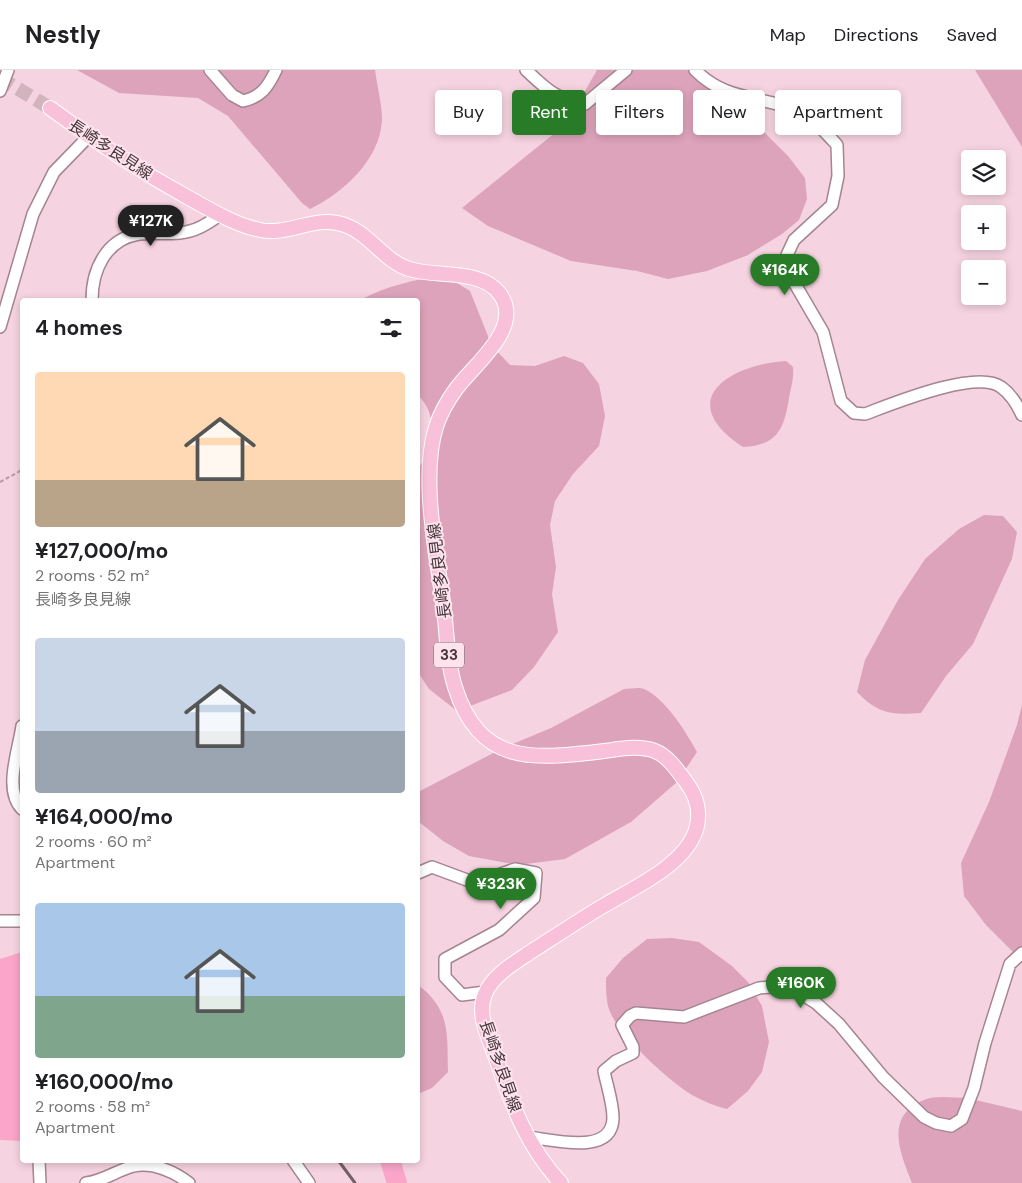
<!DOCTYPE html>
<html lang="en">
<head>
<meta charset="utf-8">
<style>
	body { margin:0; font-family:"DM Sans","Noto Sans JP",sans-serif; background:#f2f2f2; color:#202124; height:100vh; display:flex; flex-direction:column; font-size:19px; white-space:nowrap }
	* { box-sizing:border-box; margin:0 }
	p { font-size:16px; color:#757577 }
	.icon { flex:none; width:28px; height:28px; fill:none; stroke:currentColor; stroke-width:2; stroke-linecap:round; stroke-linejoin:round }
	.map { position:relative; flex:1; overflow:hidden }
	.drawer { position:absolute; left:20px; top:228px; width:400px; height:865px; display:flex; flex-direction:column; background:#fff; border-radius:5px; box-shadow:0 2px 8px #0003 }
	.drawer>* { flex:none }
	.hud { position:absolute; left:435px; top:20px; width:475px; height:45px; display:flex; gap:10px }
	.controls { position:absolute; left:961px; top:80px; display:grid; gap:10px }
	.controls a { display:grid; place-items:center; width:45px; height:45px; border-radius:5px; background:#fff; box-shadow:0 2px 8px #0003; font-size:25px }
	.price { position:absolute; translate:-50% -42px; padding:0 11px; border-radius:18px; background:#287b27; color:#fff; font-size:16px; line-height:32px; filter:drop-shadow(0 1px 2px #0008) }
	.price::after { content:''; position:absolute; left:50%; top:30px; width:15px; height:11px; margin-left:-8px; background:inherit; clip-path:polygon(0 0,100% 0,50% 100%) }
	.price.active { background:#222; color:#fff }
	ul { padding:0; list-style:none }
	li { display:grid; align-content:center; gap:10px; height:265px; padding:0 15px }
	li span { display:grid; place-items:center; height:155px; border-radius:5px; color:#555 }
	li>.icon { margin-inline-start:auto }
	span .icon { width:90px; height:90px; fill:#fffc; stroke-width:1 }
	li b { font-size:21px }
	h2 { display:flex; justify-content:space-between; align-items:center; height:60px; padding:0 15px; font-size:21px }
	.pill { padding:0 18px; border-radius:5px; background:#fff; box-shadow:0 2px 8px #0003; font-size:18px; line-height:45px }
	.pill.active { background:#287b27; color:#fff }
	header { display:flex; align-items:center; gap:30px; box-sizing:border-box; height:70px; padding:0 25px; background:#fff; border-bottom:1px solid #e0e0e0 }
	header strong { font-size:24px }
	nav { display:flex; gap:28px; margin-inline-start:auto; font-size:18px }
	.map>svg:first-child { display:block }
	.green { fill:#dda3ba }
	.water { fill:#fba5c9 }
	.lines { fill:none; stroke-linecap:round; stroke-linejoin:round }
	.river { stroke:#fba5c9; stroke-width:20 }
	.major-tunnel { stroke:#d2b4bf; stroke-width:14; stroke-dasharray:14 7; stroke-linecap:butt }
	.minor-casing { stroke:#a48591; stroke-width:14 }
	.major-casing { stroke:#fff; stroke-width:16 }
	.path { stroke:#b59aa4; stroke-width:2; stroke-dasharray:4 2.5; stroke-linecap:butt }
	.minor { stroke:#fff; stroke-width:11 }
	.major { stroke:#f9c0d9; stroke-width:14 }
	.rail { stroke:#746168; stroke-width:3 }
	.labels { text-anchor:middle; stroke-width:4; stroke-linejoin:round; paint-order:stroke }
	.shield { fill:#fee3ed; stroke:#7c6b71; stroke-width:1 }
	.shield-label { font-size:15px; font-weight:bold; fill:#44373c }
	.street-label { font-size:16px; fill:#44373c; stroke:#fee3ed }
</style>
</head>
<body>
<header>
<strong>Nestly</strong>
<nav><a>Map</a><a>Directions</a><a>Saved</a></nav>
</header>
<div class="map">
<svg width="1022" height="1113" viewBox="0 0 1022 1113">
	<rect width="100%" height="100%" fill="#f6d3e0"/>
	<g class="green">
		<path d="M77 0H375C377 16 382 34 382 50 380 90 343 123 310 139L302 133 228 46 198 28 119 23Z"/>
		<path d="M597 0H702L788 86 805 108 807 129 799 150 782 164 748 185 707 201 668 209 637 201 571 191 488 156 462 138 566 54Z"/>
		<path d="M975 0H1022V77Z"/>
		<path d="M444 205 470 221 492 276 510 295 535 296 564 286 583 293 599 314 605 346 599 376 573 404 555 431 550 455 556 497 552 524 558 562 534 597 512 620 457 641 429 619 418 602V400C432 375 440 347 418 325V230L362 229C389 215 415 210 444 205Z"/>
		<path d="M786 291 793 297C794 309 791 317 789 328 784 359 778 375 743 377 673 331 728 295 786 291Z"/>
		<path d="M984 445 1003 446 1017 462 1012 489 973 574 946 606 921 643C892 645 878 644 857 622L865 590 898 530 925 489 959 459Z"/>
		<path d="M624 619C630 619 639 617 644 619 665 628 687 663 697 682L677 712 631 752 565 789 518 795 469 786 443 771 418 751V725L420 721 503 678 551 658Z"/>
		<path d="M1022 635V888H1019L986 855 964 826 961 793 989 732 1017 655Z"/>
		<path d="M672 868 699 872 732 896 748 912 762 936 769 972 762 1002 748 1021 727 1039C715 1036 703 1031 692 1025 669 1011 617 964 609 939 606 930 606 917 606 908L623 888 647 869Z"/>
		<path d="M418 915C451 940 447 964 448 1002L432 1018 418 1024Z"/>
		<path d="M967 1028 1022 1041V1113H912C900 1083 884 1046 924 1030 935 1025 955 1028 967 1028Z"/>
	</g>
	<path class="water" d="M22 882V1071L0 1070V889Z"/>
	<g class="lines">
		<path class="river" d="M390 1090 397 1113"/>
		<path class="major-tunnel" d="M0 8 50 38"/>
		<defs>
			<g id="minor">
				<path d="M210 0 232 25 243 31C261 27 268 17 276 0"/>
				<path d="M526 0C547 20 556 29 585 34L626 0"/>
				<path d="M695 0C728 33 761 24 799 42 814 49 826 63 837 75L838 106 832 135 794 170 787 185 791 207 823 262 841 331 854 343 865 344C892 334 976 299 1001 317 1011 324 1017 334 1022 345"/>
				<path d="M0 21 8 0"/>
				<path d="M92 230C92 200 106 169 139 164 155 162 174 166 190 161 201 159 211 151 220 145"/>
				<path d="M0 257 33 144 54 102 88 67"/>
				<path d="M22 656C19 679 3 720 22 739"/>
				<path d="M418 803 432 797 475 813 515 799 536 803 534 828 499 860 445 889V907L462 925 485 922"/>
				<path d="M0 851H22"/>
				<path d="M527 1067C551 1069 612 1087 613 1048 613 1033 607 1016 604 1001L616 991 633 983V977L622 955 630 946 636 943 684 947 759 918 784 916 797 921 816 933 839 954 883 1007 924 1047 936 1053 951 1056 962 1049 974 1018 985 973 1010 894 1022 883"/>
				<path d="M39 1090 40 1113"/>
				<path d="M293 1090 309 1113"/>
				<path d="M86 1113C104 1111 117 1100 134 1096 153 1092 175 1102 189 1113"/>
			</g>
			<path id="major" d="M50 38C94 71 140 101 189 128 211 140 235 155 260 160 289 166 317 144 345 155 370 164 384 191 409 199 437 208 481 198 500 224 524 258 474 294 456 319 448 330 440 344 436 357 420 408 437 486 444 539 447 564 447 592 455 617 480 697 535 689 604 681 620 679 639 675 655 681 668 686 678 701 686 712 697 726 701 743 696 760 684 796 633 818 603 836 578 851 554 867 529 883 514 893 492 906 485 924 476 946 490 970 497 991 512 1036 528 1078 561 1113"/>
		</defs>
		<use href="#minor" class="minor-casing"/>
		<use href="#major" class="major-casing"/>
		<path class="path" d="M0 412 22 400"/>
		<use href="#minor" class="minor"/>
		<use href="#major" class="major"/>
		<path class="rail" d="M338 1090 355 1113"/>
	</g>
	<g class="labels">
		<rect class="shield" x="434" y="572.5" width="30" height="25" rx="4"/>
		<g class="shield-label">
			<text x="449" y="590">33</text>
		</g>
		<g class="street-label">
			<text transform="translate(111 79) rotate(33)" y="6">長崎多良見線</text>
			<text transform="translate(439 501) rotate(-97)" y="6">長崎多良見線</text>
			<text transform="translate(501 996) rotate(71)" y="6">長崎多良見線</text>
		</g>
	</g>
</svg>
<div class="controls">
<a><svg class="icon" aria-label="layers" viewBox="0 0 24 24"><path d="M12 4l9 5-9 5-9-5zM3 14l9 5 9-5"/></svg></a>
<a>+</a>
<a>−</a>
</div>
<b class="price active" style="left:151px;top:177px">¥127K</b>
<b class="price" style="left:785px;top:226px">¥164K</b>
<b class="price" style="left:501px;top:840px">¥323K</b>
<b class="price" style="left:801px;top:939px">¥160K</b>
<div class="hud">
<a class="pill">Buy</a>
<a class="pill active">Rent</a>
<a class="pill">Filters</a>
<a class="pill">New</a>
<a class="pill">Apartment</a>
</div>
<section class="drawer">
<h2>4 homes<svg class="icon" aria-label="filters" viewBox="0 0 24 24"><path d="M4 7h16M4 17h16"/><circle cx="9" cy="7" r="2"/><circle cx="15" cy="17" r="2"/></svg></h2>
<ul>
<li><span style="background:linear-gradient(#ffd9b3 70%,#b9a48a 0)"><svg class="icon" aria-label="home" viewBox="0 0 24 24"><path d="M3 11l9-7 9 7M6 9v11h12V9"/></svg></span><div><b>¥127,000/mo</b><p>2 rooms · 52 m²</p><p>長崎多良見線</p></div></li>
<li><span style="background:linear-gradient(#c9d6e8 60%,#9aa5b1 0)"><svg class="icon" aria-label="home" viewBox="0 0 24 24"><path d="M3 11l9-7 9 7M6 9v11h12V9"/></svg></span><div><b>¥164,000/mo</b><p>2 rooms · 60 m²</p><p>Apartment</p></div></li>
<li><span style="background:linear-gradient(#a9c7e8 60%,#7fa58c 0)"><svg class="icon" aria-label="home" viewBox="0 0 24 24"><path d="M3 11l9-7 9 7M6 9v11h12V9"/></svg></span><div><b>¥160,000/mo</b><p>2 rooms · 58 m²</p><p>Apartment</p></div></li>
</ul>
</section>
</div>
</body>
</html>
